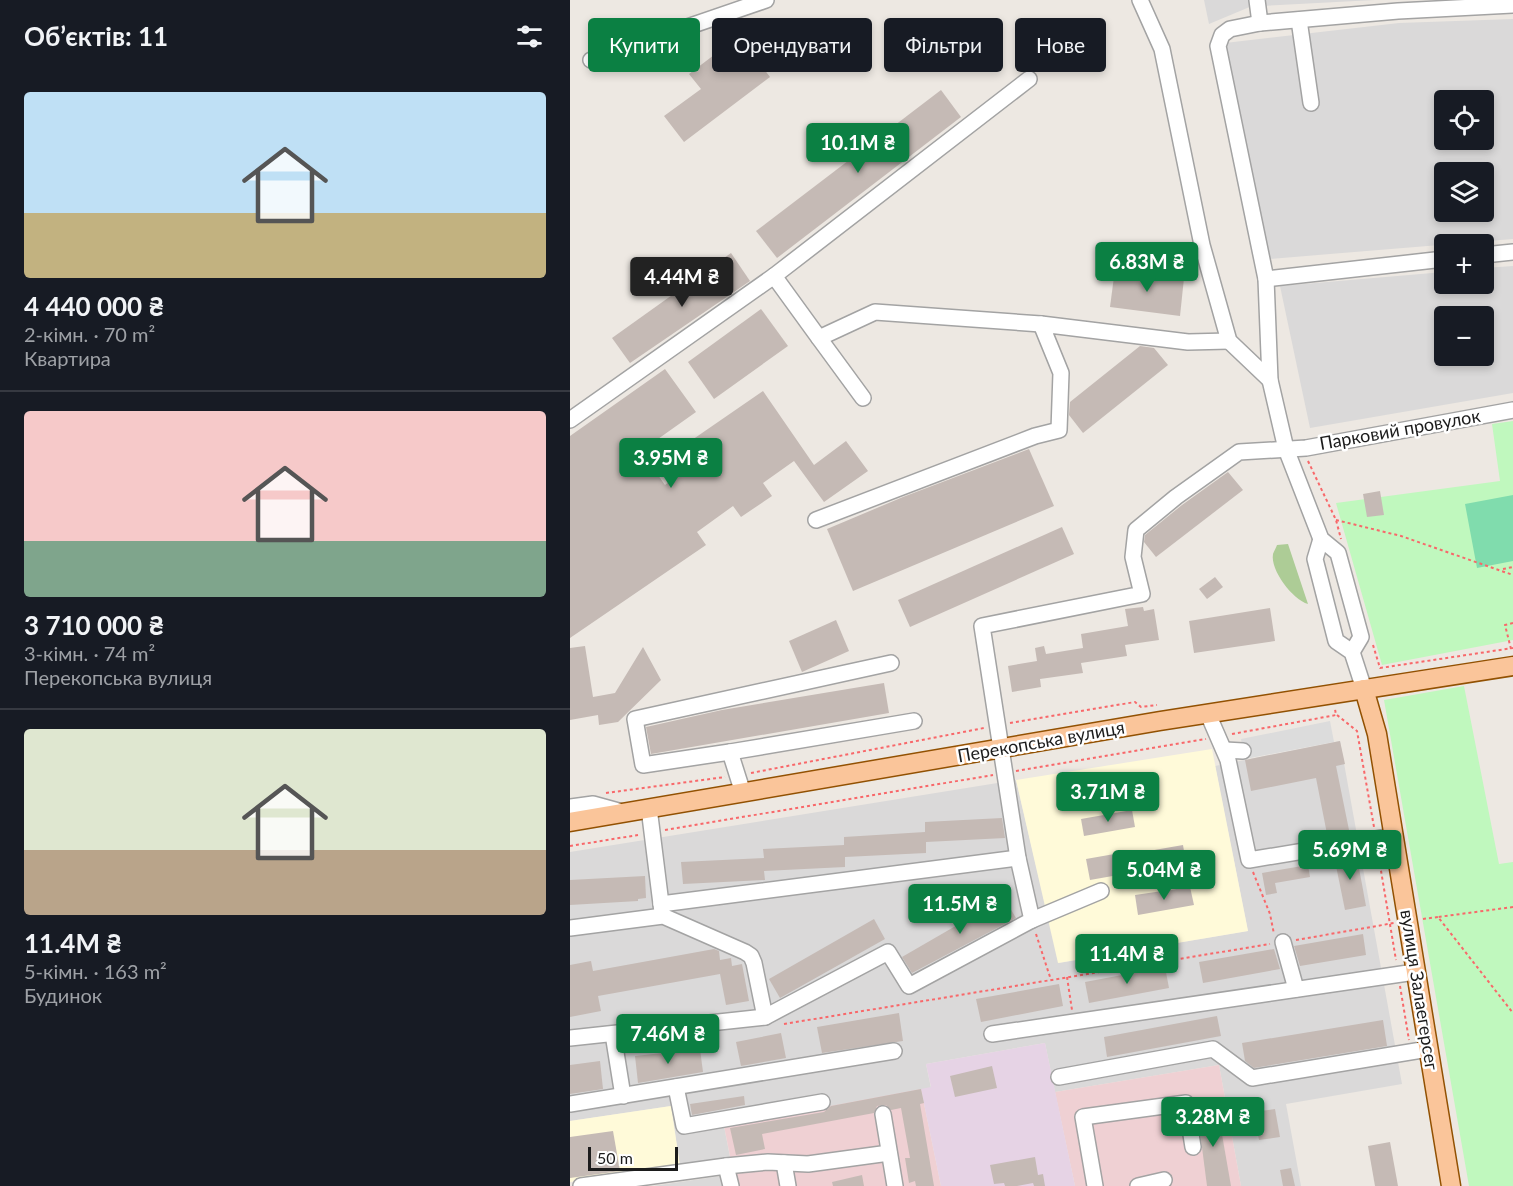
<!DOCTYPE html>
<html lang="uk">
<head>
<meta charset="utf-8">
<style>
	body { margin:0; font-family:Lato,sans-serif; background:#20242c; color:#f1f3f6; height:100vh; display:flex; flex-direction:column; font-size:22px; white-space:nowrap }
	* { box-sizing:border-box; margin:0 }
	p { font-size:20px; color:#9ea1a6 }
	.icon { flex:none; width:33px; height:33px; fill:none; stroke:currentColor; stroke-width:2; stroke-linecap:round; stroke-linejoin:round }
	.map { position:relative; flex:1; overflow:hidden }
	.panel { display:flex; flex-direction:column; background:#171b24; width:570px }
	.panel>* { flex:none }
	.banner { position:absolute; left:18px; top:18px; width:570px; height:54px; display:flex; gap:12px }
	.tools { position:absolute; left:864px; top:90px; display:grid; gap:12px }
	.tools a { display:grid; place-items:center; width:60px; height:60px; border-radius:6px; background:#171b24; box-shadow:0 3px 9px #0003; font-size:30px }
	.scale { position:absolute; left:18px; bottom:15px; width:90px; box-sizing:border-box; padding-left:6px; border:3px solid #1c1c1c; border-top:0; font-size:16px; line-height:21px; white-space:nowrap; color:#1c1c1c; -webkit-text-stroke:4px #fff; paint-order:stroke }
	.price { position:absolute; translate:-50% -51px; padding:0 14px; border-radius:6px; background:#0b8043; color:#fff; font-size:20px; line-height:39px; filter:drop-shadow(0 2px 3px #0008) }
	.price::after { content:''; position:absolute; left:50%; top:36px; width:18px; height:14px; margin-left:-9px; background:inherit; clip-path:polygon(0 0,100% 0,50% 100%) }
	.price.on { background:#222; color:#fff }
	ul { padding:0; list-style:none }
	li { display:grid; align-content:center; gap:12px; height:318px; padding:0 24px }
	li+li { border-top:2px solid #363941 }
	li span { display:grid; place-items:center; height:186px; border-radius:6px; color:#555 }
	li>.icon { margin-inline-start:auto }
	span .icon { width:108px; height:108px; fill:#fffc; stroke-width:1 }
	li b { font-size:26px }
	h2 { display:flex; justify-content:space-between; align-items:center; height:72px; padding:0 24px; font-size:26px }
	.pill { padding:0 21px; border-radius:6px; background:#171b24; box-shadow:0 3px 9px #0003; font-size:21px; line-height:54px }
	.pill.on { background:#0b8043; color:#fff }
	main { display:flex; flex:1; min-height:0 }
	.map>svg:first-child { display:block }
	.residential { fill:#dad9d9; fill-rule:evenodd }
	.commercial { fill:#efd0d3 }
	.industrial { fill:#e6d3e5 }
	.education { fill:#fffad9 }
	.forest { fill:#adcc96 }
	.park { fill:#c0f8be }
	.pitch { fill:#80dcad }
	.parking { fill:#dcdcdc }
	.building { fill:#c5bab5 }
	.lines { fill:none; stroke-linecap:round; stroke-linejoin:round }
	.minor-casing { stroke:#a3a3a3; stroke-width:18 }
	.major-casing { stroke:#925102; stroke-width:21 }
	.path { stroke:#f8686a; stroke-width:2; stroke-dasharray:3 3; stroke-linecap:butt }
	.minor { stroke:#fff; stroke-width:15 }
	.major { stroke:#fac59a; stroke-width:18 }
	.labels { text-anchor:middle; stroke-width:5; stroke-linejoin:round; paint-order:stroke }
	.street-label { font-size:18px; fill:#1c1c1c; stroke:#fff }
</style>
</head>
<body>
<main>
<section class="panel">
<h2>Об’єктів: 11<svg class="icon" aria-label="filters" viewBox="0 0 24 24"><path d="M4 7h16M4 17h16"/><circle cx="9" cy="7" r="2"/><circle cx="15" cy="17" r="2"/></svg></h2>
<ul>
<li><span style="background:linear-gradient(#bfe0f5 65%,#c2b280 0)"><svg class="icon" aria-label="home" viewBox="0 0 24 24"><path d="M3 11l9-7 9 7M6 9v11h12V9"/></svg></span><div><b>4 440 000 ₴</b><p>2-кімн. · 70 m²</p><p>Квартира</p></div></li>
<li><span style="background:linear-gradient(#f6c9c9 70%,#7fa58c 0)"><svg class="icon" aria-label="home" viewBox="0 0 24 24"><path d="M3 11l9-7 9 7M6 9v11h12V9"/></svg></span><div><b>3 710 000 ₴</b><p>3-кімн. · 74 m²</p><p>Перекопська вулиця</p></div></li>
<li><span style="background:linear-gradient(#dfe7d0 65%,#b9a48a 0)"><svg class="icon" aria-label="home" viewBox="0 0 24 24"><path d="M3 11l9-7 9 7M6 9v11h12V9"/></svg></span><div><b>11.4M ₴</b><p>5-кімн. · 163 m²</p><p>Будинок</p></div></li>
</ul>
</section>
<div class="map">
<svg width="943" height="1186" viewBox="0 0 943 1186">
	<rect width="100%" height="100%" fill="#ede8e2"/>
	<g class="residential">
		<path d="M634 0H681L682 6 639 24Z"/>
		<path d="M692 0H805L692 6Z"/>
		<path d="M943 19V239L699 259 655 43 829 23ZM874 100H914V140H874ZM874 172H914V212H874Z"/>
		<path d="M943 266V393L740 428 710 286 874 272V284H914V268ZM914 316V356H874V316Z"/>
		<path d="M770 741 832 1084 716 1104 731 1186H671L649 1065 485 1092 475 1043 356 1064 361 1088 154 1126 160 1157 110 1166 101 1106 0 1121V852L446 780 489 963 678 931 645 766Z"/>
		<path d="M151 1176 153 1186H83Z"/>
	</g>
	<g class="commercial">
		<path d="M649 1065 671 1186H505L485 1092Z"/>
		<path d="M351 1089 371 1186H166L154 1126Z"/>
	</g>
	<path class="industrial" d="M475 1043 505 1186H371L351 1089 361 1087 356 1064Z"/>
	<g class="education">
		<path d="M642 749 678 931 488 963 446 780Z"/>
		<path d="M101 1106 110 1166 0 1182V1121Z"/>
	</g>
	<path class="forest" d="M718 544 738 604C723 600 700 570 703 554 704 551 706 548 707 545Z"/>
	<g class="park">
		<path d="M943 421V640L812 665 766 503 930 481 922 424Z"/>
		<path d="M894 686 929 864 943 862V1186H899L814 700Z"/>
	</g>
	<path class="pitch" d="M943 495V561L907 568 895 504Z"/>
	<path class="parking" d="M760 721 764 742 675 759 671 739Z"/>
	<g class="building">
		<path d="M169 36 200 77 114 142 94 116 131 89 119 74Z"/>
		<path d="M371 90 391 117 207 258 186 231Z"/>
		<path d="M161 253 180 281 60 363 42 338Z"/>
		<path d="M545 269 614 278 610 316 540 307Z"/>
		<path d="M191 309 218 346 144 399 118 362Z"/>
		<path d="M570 346 584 348 598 365 513 433 499 415 500 402Z"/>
		<path d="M95 369 126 412 71 451 95 485 130 457 119 442 193 391 244 465 276 441 298 471 254 502 224 461 193 483 202 496 171 517 163 506 127 532 136 545 0 638V436Z"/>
		<path d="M459 449 484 506 283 591 257 529 333 497Z"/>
		<path d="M658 472 673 490 586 557 574 542 575 535 612 505Z"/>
		<path d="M810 491 814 515 797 517 793 494Z"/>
		<path d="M492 527 504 554 340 627 328 600Z"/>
		<path d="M645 577 653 587 637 599 629 589Z"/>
		<path d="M573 607 574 611 584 609 589 640 555 645 557 656 511 663 513 673 470 679 471 687 442 692 438 666 467 661 465 648 474 646 476 654 513 648 511 634 558 626 555 609Z"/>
		<path d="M700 608 705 641 624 653 619 621Z"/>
		<path d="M266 620 279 651 232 672 219 641Z"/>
		<path d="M15 646 23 697 45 693 73 647 91 680 48 722 29 725 28 715 0 720V648Z"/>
		<path d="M314 683 319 713 81 754 76 727 152 710Z"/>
		<path d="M770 741 775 764 766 766 779 830 757 834 746 778 681 791 675 760Z"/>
		<path d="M562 810 565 827 514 836 511 819Z"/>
		<path d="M432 818 435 838 356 842V853L275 857V867L194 871 195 880 113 884 111 862 194 858 193 849 274 845V837L355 832V822Z"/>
		<path d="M613 845 616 863 520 880 516 859 550 853V856Z"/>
		<path d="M786 852 796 906 775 910 764 856Z"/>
		<path d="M738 865 740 877 705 883 707 893 696 895 692 873Z"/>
		<path d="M75 876 76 898 68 899V901L0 905V880Z"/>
		<path d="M620 887 624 905 568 915 565 895Z"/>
		<path d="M434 898 446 918 342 973 332 957Z"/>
		<path d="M304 919 315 939 210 998 199 979Z"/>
		<path d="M793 934 796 955 730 966 724 946Z"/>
		<path d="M144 949 149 951 150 960 161 958 162 966 172 964 179 1001 156 1005 150 974 28 996 31 1011 0 1017V965L21 961 23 971Z"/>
		<path d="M704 949 710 969 633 983 629 962Z"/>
		<path d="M595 967 599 988 519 1003 515 982Z"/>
		<path d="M489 984 493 1006 411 1022 406 999Z"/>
		<path d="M329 1013 333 1041 252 1053 247 1027Z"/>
		<path d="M647 1016 651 1036 537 1057 534 1037Z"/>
		<path d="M813 1020 817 1046 684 1068 675 1061 672 1043Z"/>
		<path d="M211 1033 216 1058 171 1066 166 1042Z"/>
		<path d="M130 1049 133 1072 68 1083 65 1056Z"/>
		<path d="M30 1061 33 1089 0 1094V1065Z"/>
		<path d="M422 1066 427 1088 385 1097 380 1076Z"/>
		<path d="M351 1089 354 1103 350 1104 364 1186H346L345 1181 339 1183 335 1158H340L331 1108 321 1110 316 1105 307 1106 304 1113 192 1134 195 1149 166 1155 160 1128 254 1112 261 1106Z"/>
		<path d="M174 1096 175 1105 122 1115 120 1104Z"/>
		<path d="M647 1106 661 1186H637L627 1109Z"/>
		<path d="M705 1109 710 1137 689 1140 684 1112Z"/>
		<path d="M43 1131 50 1171 0 1178V1137Z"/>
		<path d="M820 1142 828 1186H805L798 1146Z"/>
		<path d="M465 1157 468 1175 473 1174 475 1186H464L463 1183 447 1186H435L434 1183 424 1184 420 1165Z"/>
		<path d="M721 1168 725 1186H713L710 1170Z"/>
		<path d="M292 1175 294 1186H263L262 1182Z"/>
	</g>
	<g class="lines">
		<defs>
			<g id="minor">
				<path d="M570 0 592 49 632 245 659 341 700 380"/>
				<path d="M687 0 690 23"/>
				<path d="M729 20 741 103"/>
				<path d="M21 60 196 0"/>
				<path d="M914 255 943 252"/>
				<path d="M204 276 459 79"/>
				<path d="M696 279 874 259"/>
				<path d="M293 398 249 338 305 312 471 324"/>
				<path d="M0 420 204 276 249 338"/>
				<path d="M246 520 465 436 489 430 491 373 471 324 618 342 659 341"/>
				<path d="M751 539 745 559 766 641 782 652 794 689"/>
				<path d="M782 652 791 637 768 553 751 539 716 449 700 380 696 279 648 46 652 35 660 29 690 23 828 11 943 5"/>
				<path d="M638 714 658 760 679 860 824 836"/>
				<path d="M655 750 673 751"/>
				<path d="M160 752 344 721"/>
				<path d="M173 793 160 752 73 765 65 719 321 663"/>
				<path d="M0 807 23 804 52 812"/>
				<path d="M79 808 92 912"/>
				<path d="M91 904 448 858"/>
				<path d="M462 920 531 891"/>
				<path d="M0 928 93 916 175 952 181 956 184 963 195 1017"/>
				<path d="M713 942 726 989"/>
				<path d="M43 1034 53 1096"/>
				<path d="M422 1034 845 972"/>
				<path d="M0 1038 195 1017 318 952 339 986 462 920 448 858 412 626 572 594 563 557 566 530 606 497 669 452 736 448 943 410"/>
				<path d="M489 1077 643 1049 682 1078 858 1049"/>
				<path d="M106 1087 114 1126 252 1102"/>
				<path d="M0 1104 324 1051"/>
				<path d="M313 1114 325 1186"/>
				<path d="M214 1163 218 1186"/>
				<path d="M156 1166 161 1186"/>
				<path d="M11 1186 156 1166 198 1162 238 1164 319 1153"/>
				<path d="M525 1186 513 1117 616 1103 623 1147"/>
				<path d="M568 1186 594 1180"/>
			</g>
			<g id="major">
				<path d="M794 689 807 734 881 1186"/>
				<path d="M0 822 590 721 943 666"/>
			</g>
		</defs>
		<use href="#minor" class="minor-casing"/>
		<use href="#major" class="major-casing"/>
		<g class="path">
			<path d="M738 461 766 520 771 539"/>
			<path d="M766 520 831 536 943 575"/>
			<path d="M933 569 943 567"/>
			<path d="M803 645 810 668 943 648"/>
			<path d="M941 649 935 625 943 623"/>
			<path d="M767 715 787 731 804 827"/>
			<path d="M440 723 565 702 571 707 587 705"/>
			<path d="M662 734 766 715 765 709"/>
			<path d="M446 771 636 739"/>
			<path d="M181 773 414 728"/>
			<path d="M36 793 155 777"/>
			<path d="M95 830 423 775"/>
			<path d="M0 846 68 835"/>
			<path d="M808 853 826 960"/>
			<path d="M683 872 700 914 704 934"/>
			<path d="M943 907 868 917 943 1013"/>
			<path d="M853 919 868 917"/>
			<path d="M466 934 481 980"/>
			<path d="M726 940 824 923"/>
			<path d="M497 977 502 1010"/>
			<path d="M830 986 839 1040"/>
			<path d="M214 1024 700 944"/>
			<path d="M60 1049 105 1041"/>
		</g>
		<use href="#minor" class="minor"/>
		<use href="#major" class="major"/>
	</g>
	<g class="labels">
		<g class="street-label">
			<text transform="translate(830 430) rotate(-10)" y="6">Парковий провулок</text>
			<text transform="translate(471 742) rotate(-10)" y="6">Перекопська вулиця</text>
			<text transform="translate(849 990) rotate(81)" y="6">вулиця Залаегерсег</text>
		</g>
	</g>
</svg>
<div class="tools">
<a><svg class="icon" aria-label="locate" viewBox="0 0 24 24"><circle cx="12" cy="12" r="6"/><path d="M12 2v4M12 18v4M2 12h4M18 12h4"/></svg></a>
<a><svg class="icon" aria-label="layers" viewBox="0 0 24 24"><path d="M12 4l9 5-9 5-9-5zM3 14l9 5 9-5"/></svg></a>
<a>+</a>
<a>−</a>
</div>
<div class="scale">50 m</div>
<b class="price" style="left:288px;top:174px">10.1M ₴</b>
<b class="price" style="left:577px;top:293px">6.83M ₴</b>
<b class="price on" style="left:112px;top:308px">4.44M ₴</b>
<b class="price" style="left:101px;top:489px">3.95M ₴</b>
<b class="price" style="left:538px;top:823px">3.71M ₴</b>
<b class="price" style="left:780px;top:881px">5.69M ₴</b>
<b class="price" style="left:594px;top:901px">5.04M ₴</b>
<b class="price" style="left:390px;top:935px">11.5M ₴</b>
<b class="price" style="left:557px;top:985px">11.4M ₴</b>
<b class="price" style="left:98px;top:1065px">7.46M ₴</b>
<b class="price" style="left:643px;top:1148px">3.28M ₴</b>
<div class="banner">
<a class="pill on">Купити</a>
<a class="pill">Орендувати</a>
<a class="pill">Фільтри</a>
<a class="pill">Нове</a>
</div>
</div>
</main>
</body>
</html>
